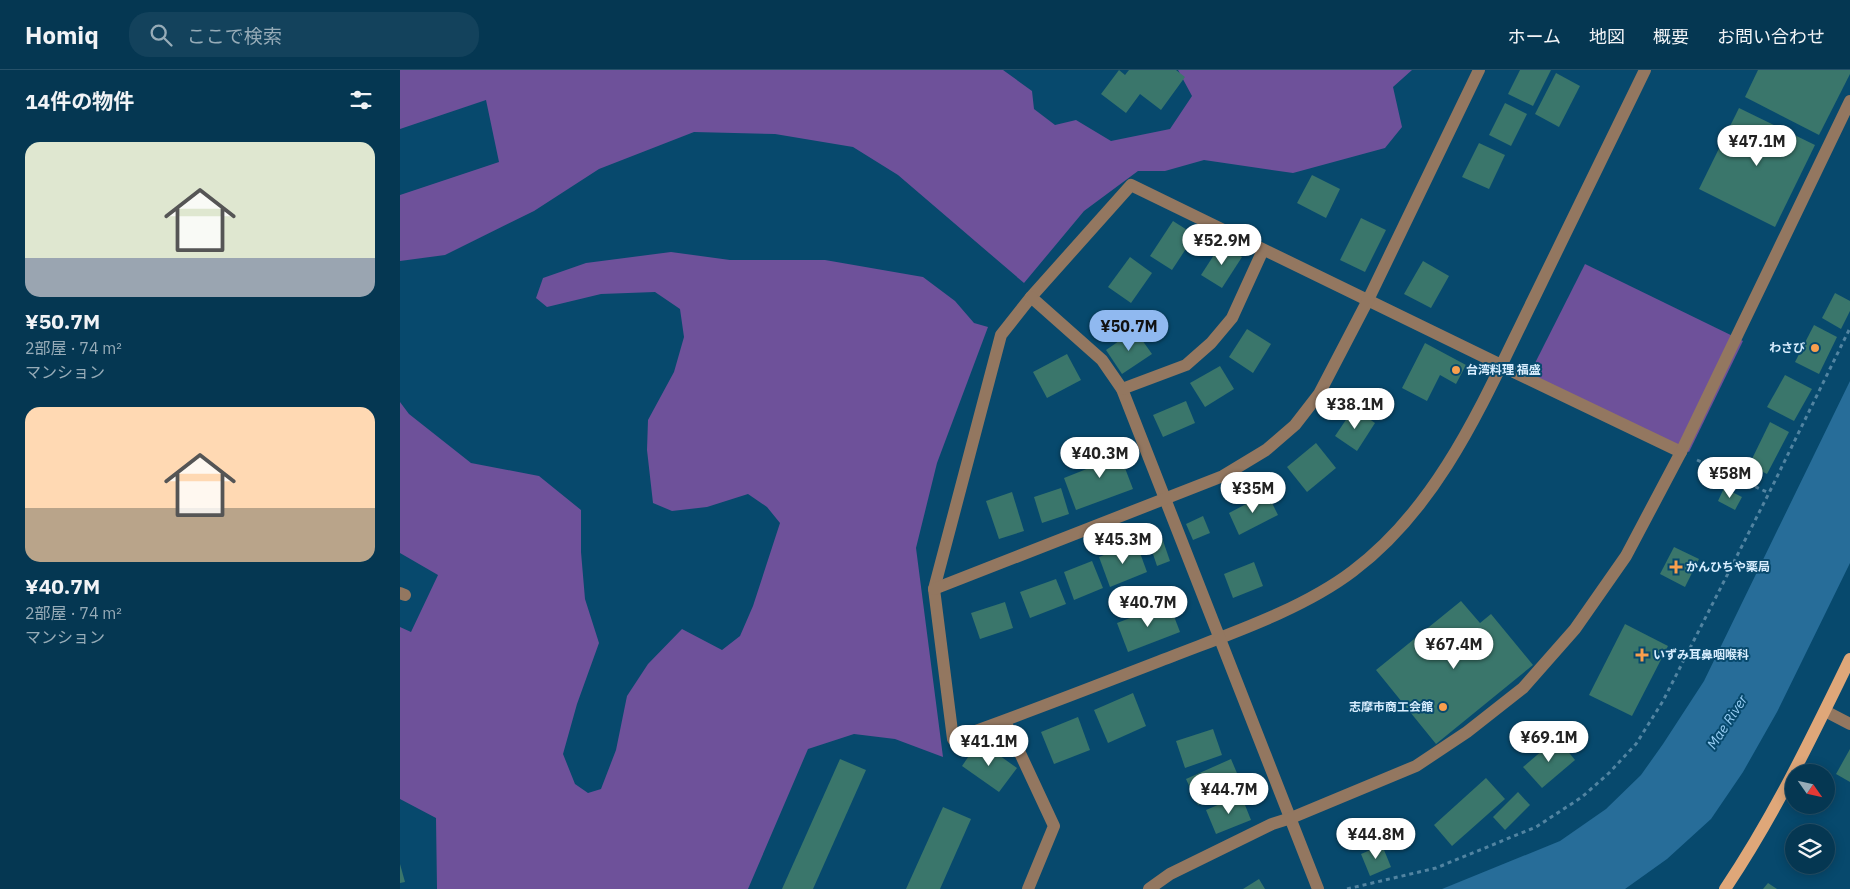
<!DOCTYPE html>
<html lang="ja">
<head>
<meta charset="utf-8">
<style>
	body { margin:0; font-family:"IBM Plex Sans","Noto Sans JP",sans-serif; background:#13425c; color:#f1f3f6; height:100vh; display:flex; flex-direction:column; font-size:19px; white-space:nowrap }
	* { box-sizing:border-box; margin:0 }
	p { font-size:16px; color:#97acb8 }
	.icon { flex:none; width:28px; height:28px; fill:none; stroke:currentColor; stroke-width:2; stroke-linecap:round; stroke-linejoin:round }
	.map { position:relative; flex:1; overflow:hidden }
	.details { display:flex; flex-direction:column; background:#053752; width:400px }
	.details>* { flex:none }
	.needle { width:32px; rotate:124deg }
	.buttons { position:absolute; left:1385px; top:694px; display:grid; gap:10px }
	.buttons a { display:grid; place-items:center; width:50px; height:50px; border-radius:50%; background:#053752; box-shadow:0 2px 12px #0003,0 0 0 1px #265169; font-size:25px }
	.price { position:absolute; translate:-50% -42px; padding:0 11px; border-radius:18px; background:#fff; color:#222; font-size:16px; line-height:32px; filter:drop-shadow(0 1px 2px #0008) }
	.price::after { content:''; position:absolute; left:50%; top:30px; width:15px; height:11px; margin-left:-8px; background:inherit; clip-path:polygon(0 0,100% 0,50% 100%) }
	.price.active { background:#90b9f0; color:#111 }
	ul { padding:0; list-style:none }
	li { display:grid; align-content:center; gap:10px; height:265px; padding:0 25px }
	li span { display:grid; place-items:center; height:155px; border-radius:15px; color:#555 }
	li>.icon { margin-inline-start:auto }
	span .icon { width:90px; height:90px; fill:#fffc; stroke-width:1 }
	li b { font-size:21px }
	h2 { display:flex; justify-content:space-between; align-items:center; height:60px; padding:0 25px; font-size:21px }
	header { display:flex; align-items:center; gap:30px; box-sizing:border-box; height:70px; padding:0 25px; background:#053752; border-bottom:1px solid #265169 }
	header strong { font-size:24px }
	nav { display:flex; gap:28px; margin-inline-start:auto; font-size:18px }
	.search { width:350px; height:45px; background:#13425c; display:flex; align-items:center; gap:12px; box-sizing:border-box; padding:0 18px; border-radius:20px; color:#97acb8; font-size:19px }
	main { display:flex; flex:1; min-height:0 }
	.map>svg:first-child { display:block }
	.green { fill:#6e519a }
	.water { fill:#276d99 }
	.building { fill:#3a766b }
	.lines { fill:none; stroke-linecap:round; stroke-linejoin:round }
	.path { stroke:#5284a1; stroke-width:3; stroke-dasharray:4 4; stroke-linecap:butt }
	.minor { stroke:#937760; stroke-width:12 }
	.major { stroke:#dfa779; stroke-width:12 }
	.poi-dot { fill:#f99f4d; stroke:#07496d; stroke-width:2 }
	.labels { text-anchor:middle; stroke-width:4; stroke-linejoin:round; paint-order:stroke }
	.poi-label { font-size:12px; font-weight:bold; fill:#d7edfe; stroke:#07496d; text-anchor:start }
	.water-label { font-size:14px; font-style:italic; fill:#9bd1f7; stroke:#07496d }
</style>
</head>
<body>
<header>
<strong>Homiq</strong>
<div class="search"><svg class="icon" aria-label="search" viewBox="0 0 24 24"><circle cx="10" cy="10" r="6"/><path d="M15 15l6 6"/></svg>ここで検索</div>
<nav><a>ホーム</a><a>地図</a><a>概要</a><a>お問い合わせ</a></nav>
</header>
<main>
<section class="details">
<h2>14件の物件<svg class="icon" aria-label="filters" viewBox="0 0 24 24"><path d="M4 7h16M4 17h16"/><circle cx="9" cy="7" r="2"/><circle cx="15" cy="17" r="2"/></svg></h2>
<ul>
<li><span style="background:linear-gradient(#dfe7d0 75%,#9aa5b1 0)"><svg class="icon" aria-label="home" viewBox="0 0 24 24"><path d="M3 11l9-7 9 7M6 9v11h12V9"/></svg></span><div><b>¥50.7M</b><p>2部屋 · 74 m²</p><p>マンション</p></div></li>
<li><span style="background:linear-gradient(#ffd9b3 65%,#b9a48a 0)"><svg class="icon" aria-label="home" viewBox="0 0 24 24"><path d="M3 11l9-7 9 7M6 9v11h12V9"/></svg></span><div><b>¥40.7M</b><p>2部屋 · 74 m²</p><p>マンション</p></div></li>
</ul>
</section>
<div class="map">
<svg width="1450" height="819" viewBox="0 0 1450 819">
	<rect width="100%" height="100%" fill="#07496d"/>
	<g class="green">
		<path d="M0 0H603L632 21 634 39 655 55 676 50 711 71 770 59 792 26 778 0H1012L993 17 1002 57 985 78 893 103 804 90 765 101H738L684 141 624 213 498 105 453 77 375 64 294 62 199 99 134 141 45 185 0 191V125L99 92 86 30 0 59Z"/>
		<path d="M271 182 330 190H425L523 207 555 231 574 253 588 257 537 393 516 478 543 687 495 669 454 664 408 679 348 819H37L36 748 0 729V557L11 562 38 505 0 483V332L9 344 71 393 139 406 181 440V482L185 529 199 573 177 634 163 684 175 714 188 723 201 719 216 680 227 626 248 594 282 559 322 580 340 566 353 536 380 453 367 437 348 424 307 437 272 441 253 433 247 380 248 350 274 302 284 267 280 239 255 222 201 224 147 237 136 228 143 208 186 193Z"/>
		<path d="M1185 194 1343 271 1289 382 1129 305Z"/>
	</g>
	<path class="water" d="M1450 311V493L1377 642 1343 702 1311 749 1267 789 1225 819H1042L1160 771 1206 739 1241 705 1263 674 1304 611Z"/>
	<g class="building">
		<path d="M719 0 725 5 729 0H776L785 7 761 40 740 24 726 43 701 24Z"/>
		<path d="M1120 0H1151L1133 36 1108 24Z"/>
		<path d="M1358 0H1450V4L1419 65 1345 27Z"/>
		<path d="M1156 3 1180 16 1159 57 1135 44Z"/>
		<path d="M1105 33 1127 44 1111 76 1089 65Z"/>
		<path d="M1339 38 1415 75 1375 157 1299 119Z"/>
		<path d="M1079 73 1105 85 1089 119 1062 107Z"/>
		<path d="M912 105 940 119 926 148 897 133Z"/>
		<path d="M961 148 986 160 965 202 940 190Z"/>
		<path d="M773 151 795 165 772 200 750 186Z"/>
		<path d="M821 174 842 187 822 218 801 205Z"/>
		<path d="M730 187 752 203 731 233 708 217Z"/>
		<path d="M1023 191 1049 206 1031 238 1004 224Z"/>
		<path d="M1435 223 1450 231V241L1441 259 1422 248Z"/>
		<path d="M1414 255 1437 267 1419 304 1395 292Z"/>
		<path d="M847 259 871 274 853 303 829 287Z"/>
		<path d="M735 260 752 284 722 304 706 280Z"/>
		<path d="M1025 273 1066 295 1056 314 1040 305 1027 331 1002 318Z"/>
		<path d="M667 284 681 310 647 328 633 302Z"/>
		<path d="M820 296 834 319 805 337 790 313Z"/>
		<path d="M1385 305 1412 319 1394 351 1367 337Z"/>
		<path d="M786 331 795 353 763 367 753 345Z"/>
		<path d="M954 338 975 353 957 381 935 366Z"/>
		<path d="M1370 352 1389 362 1367 404 1349 395Z"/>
		<path d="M715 372 733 419 676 440 664 408 699 394 694 380Z"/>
		<path d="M916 373 936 398 907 422 887 397Z"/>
		<path d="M661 418 669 444 642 453 634 427Z"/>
		<path d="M1324 418 1342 427 1335 440 1318 431Z"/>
		<path d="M612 422 624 461 599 469 586 431Z"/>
		<path d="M867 423 878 445 839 465 829 443Z"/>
		<path d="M803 446 810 463 793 470 786 454Z"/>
		<path d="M761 465 770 491 757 496 748 469Z"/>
		<path d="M736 472 747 502 710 517 699 487Z"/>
		<path d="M1274 477 1299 489 1285 517 1260 504Z"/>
		<path d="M692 491 703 518 674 530 664 502Z"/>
		<path d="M854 492 863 516 833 528 824 504Z"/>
		<path d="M656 509 666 534 630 548 620 522Z"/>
		<path d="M1061 531 1080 553 1091 544 1133 595 1036 674 976 600Z"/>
		<path d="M605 532 613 558 580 569 571 543Z"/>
		<path d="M769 533 780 562 728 582 717 553Z"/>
		<path d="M1225 554 1268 576 1232 646 1189 625Z"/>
		<path d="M733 623 746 656 708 673 694 640Z"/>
		<path d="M678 647 690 680 654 694 641 662Z"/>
		<path d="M813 659 822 685 785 698 776 671Z"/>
		<path d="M1157 668 1175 690 1142 718 1123 697Z"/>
		<path d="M579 671 617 698 599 722 562 696Z"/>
		<path d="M1450 679V712L1436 704Z"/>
		<path d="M440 689 466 700 413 819H382Z"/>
		<path d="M831 689 842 715 798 735 786 709Z"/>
		<path d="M1086 708 1105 729 1052 776 1034 755Z"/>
		<path d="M1118 722 1130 735 1105 760 1093 747Z"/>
		<path d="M841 725 851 750 816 764 806 740Z"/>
		<path d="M543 737 571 749 540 819H506Z"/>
		<path d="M982 775 991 797 970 806 961 784Z"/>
		<path d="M0 794 5 812 0 813Z"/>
		<path d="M859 809 865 819H843Z"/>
		<path d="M1368 813 1377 819H1363Z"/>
	</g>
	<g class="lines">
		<g class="path">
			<path d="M1297 390 1369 423"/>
			<path d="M947 819 1036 798 1136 757 1182 727 1209 703 1236 674 1263 631 1369 423 1450 258"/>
		</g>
		<g class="minor">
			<path d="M1245 0C1208 77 1170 153 1133 230 1085 327 1042 434 953 501 903 539 832 563 773 586 700 614 627 643 553 669L534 519 601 265 631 227 731 115 1101 295 1114 302 1281 382"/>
			<path d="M631 227 702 290 722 319 918 819"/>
			<path d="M722 319 786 295 811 273 832 248 863 180"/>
			<path d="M534 519 823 406 866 380 895 355 919 324 968 230 1079 0"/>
			<path d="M0 523 5 525"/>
			<path d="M1425 641 1450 654"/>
			<path d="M605 651 654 756 628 819"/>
			<path d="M749 819 770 804 872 754 891 748 1016 696 1067 662 1123 618 1175 559 1226 486 1281 382 1450 31"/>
		</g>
		<path class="major" d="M1325 819C1374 746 1412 667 1450 589"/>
	</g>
	<g class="poi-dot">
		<circle cx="1415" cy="278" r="5"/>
		<circle cx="1056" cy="300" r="5"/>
		<path d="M1273.5 489.5h5v5h5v5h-5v5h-5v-5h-5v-5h5z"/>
		<path d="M1239.5 577.5h5v5h5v5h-5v5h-5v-5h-5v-5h5z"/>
		<circle cx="1043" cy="637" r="5"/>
	</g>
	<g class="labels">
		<g class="poi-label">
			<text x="1405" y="282" text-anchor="end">わさび</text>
			<text x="1066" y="304">台湾料理 福盛</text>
			<text x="1286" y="501">かんひちや薬局</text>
			<text x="1253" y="589">いずみ耳鼻咽喉科</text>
			<text x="1033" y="641" text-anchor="end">志摩市商工会館</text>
		</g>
		<g class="water-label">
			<text transform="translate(1327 652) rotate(-57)" y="5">Mae River</text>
		</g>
	</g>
</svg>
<div class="buttons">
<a><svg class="needle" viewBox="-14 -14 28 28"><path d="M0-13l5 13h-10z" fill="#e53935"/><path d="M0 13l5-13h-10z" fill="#97acb8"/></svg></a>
<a><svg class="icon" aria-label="layers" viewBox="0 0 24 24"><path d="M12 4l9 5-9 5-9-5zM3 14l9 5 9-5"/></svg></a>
</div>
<b class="price" style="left:1357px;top:97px">¥47.1M</b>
<b class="price" style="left:822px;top:196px">¥52.9M</b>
<b class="price active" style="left:729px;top:282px">¥50.7M</b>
<b class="price" style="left:955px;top:360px">¥38.1M</b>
<b class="price" style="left:700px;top:409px">¥40.3M</b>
<b class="price" style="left:1330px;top:429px">¥58M</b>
<b class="price" style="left:853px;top:444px">¥35M</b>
<b class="price" style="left:723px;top:495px">¥45.3M</b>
<b class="price" style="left:748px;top:558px">¥40.7M</b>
<b class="price" style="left:1054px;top:600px">¥67.4M</b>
<b class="price" style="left:1149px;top:693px">¥69.1M</b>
<b class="price" style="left:589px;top:697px">¥41.1M</b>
<b class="price" style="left:829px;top:745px">¥44.7M</b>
<b class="price" style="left:976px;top:790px">¥44.8M</b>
</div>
</main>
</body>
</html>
